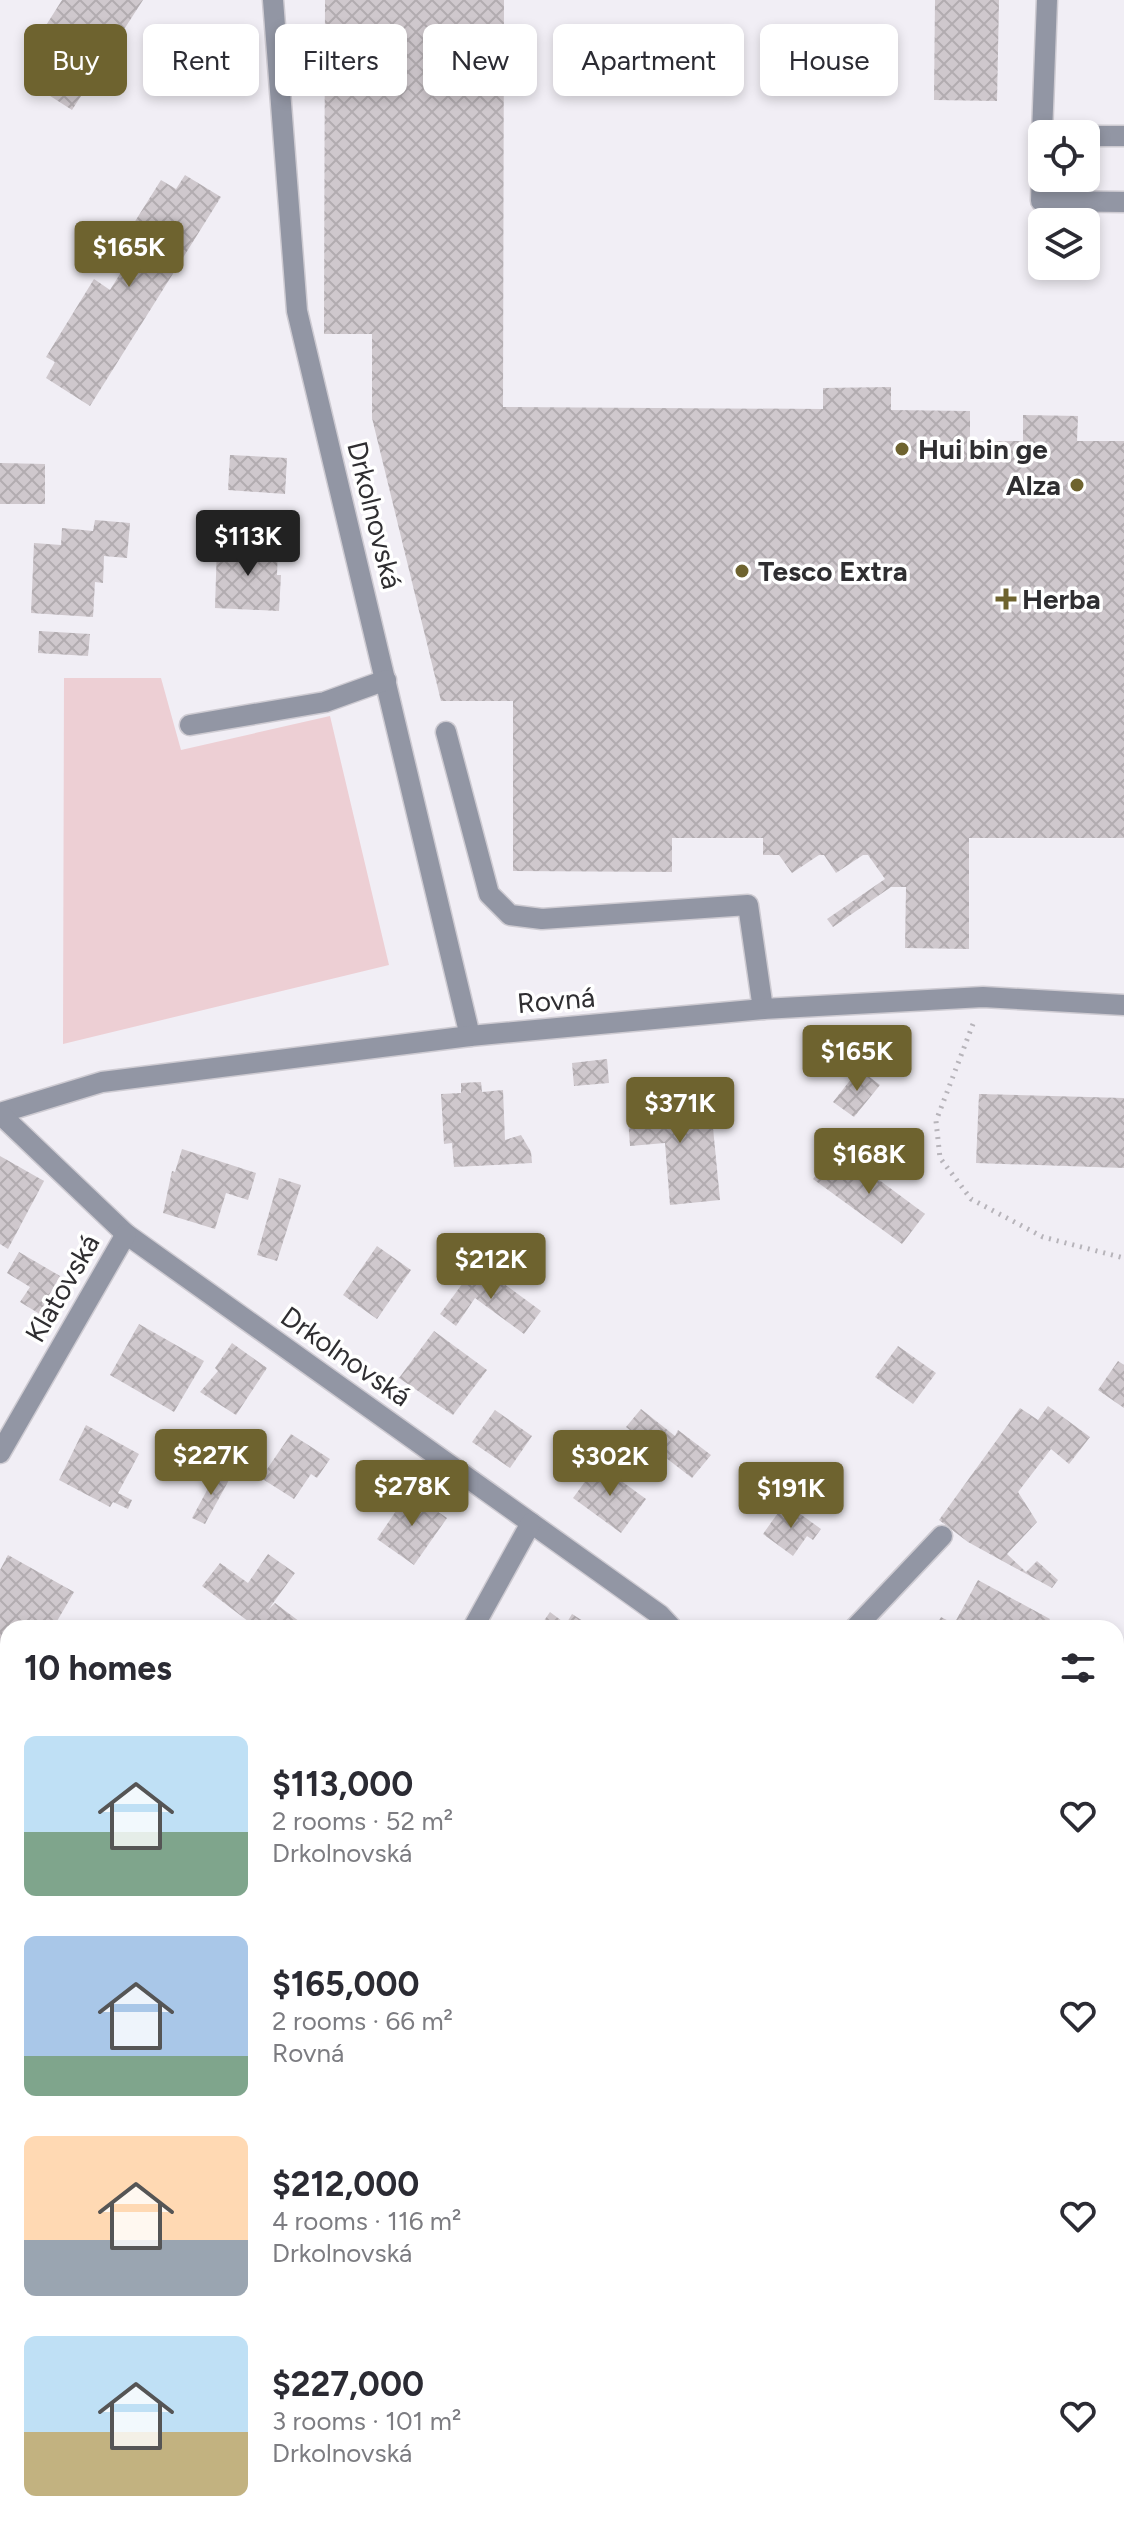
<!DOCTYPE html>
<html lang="en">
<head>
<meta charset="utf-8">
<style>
	body { margin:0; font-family:Figtree,sans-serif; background:#f7f7f7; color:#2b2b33; height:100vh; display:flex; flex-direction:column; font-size:30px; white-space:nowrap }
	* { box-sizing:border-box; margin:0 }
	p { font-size:26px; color:#7c7c81 }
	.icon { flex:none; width:44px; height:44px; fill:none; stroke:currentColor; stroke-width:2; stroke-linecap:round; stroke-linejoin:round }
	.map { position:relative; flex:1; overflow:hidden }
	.panel { position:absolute; left:0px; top:1620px; width:1124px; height:912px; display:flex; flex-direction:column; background:#fff; border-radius:24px 24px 0 0; box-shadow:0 4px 12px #0003 }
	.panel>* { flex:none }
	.banner { position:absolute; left:24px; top:24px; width:1076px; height:72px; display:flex; gap:16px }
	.controls { position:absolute; left:1028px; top:120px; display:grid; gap:16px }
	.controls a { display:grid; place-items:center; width:72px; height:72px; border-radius:12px; background:#fff; box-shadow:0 4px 12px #0003; font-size:40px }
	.price { position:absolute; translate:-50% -68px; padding:0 18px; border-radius:8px; background:#6e632f; color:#fff; font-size:26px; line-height:52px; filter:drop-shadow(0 2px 4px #0008) }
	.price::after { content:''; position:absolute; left:50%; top:48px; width:24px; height:18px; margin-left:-12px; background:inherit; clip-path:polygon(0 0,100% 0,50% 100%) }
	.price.selected { background:#222; color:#fff }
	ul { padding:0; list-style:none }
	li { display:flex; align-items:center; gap:24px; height:200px; padding:0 24px }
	li span { display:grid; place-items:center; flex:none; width:224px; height:160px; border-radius:12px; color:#555 }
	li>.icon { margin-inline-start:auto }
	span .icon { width:96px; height:96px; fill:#fffc; stroke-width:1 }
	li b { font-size:34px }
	h2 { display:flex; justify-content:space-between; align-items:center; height:96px; padding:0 24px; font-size:34px }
	.pill { padding:0 28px; border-radius:12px; background:#fff; box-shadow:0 4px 12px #0003; font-size:28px; line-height:72px }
	.pill.selected { background:#6e632f; color:#fff }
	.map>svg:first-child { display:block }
	.green { fill:#edcfd4 }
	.building { fill:url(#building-cross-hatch) }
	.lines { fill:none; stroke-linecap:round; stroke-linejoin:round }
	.minor-casing { stroke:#cecbd2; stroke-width:23 }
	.path { stroke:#b7b4ba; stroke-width:5; stroke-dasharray:2 6; stroke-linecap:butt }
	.minor { stroke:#9296a4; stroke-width:20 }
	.poi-dot { fill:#6e632f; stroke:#fff; stroke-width:3 }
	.labels { text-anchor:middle; stroke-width:7; stroke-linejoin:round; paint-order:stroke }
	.poi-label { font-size:28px; font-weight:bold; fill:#2f2e31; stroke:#fff; text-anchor:start }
	.street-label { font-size:28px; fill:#2f2e31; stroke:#fff }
</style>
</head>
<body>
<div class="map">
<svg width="1124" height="2532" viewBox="0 0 1124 2532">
	<defs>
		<pattern id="building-cross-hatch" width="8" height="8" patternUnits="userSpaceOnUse" patternTransform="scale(2)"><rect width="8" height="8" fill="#cfc8cd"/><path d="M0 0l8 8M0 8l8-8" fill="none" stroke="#b2acb0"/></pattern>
	</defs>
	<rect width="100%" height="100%" fill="#f1eef5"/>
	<path class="green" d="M64 678H161L181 750 330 716 389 965 63 1044Z"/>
	<g class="building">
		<path d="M62 0H143L72 110 33 85 43 68 26 57Z"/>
		<path d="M325 0H504L503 407 823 409V388L891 387V410L970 411V441H1023V415L1078 416 1077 441H1124V838H969V949L905 948 906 887H891L833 927 827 919 885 879 868 855H863L836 873 824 855H819L792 873 779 855H763V838H672V872L513 871V701H441L372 418V334H324Z"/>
		<path d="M935 0H999L997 101 934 100Z"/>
		<path d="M185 175 221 197 90 406 46 378 55 362 46 357 94 279 110 290 130 258 117 250 161 180 176 189Z"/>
		<path d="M230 455 287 458 285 494 228 490Z"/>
		<path d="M0 463 45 464V504H0Z"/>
		<path d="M95 520 130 523 127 558 104 556 103 583 95 582 93 617 31 613 34 543 61 545 62 528 93 531Z"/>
		<path d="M217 544 278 546 277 575H281L279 611 215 608Z"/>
		<path d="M39 631 90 634 88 656 38 653Z"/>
		<path d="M607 1059 609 1083 574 1086 572 1063Z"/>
		<path d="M859 1069 880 1085 854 1117 833 1102Z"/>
		<path d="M481 1082 482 1092 503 1090 505 1140 521 1135 531 1152 532 1163 454 1167 452 1143 444 1144 441 1094 461 1093V1083Z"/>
		<path d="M979 1094 1124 1098V1168L976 1163Z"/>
		<path d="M710 1097 720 1200 670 1205 665 1143 630 1146 627 1104Z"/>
		<path d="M836 1148 925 1214 902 1244 813 1179Z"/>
		<path d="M182 1149 256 1173 248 1200 226 1193 215 1229 163 1213 172 1171 175 1172Z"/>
		<path d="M0 1156 44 1181 8 1249 0 1244Z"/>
		<path d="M279 1178 301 1185 277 1261 257 1255Z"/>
		<path d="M377 1246 411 1270 377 1319 343 1295Z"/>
		<path d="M19 1252 60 1276 48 1297 58 1302 48 1319 20 1302 30 1287 7 1273Z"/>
		<path d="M477 1264 541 1311 524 1334 475 1298 456 1326 440 1314Z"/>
		<path d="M139 1324 204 1361 174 1412 110 1375Z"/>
		<path d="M434 1331 487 1370 453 1415 399 1378Z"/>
		<path d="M232 1343 267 1368 236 1415 200 1392 218 1371 215 1368Z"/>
		<path d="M898 1346 936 1373 913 1404 875 1377Z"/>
		<path d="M1118 1361 1124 1365V1408L1098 1390Z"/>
		<path d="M1048 1406 1090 1437 1069 1464 1051 1449 1018 1492 1037 1522 1007 1554 1026 1572 1037 1561 1058 1580 1052 1588 968 1542 939 1520 1020 1408 1038 1420Z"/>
		<path d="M641 1409 675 1436 678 1430 711 1455 692 1478 626 1427Z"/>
		<path d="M495 1410 532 1436 510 1468 472 1442Z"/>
		<path d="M86 1425 139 1454 118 1493 132 1500 128 1509 113 1502 110 1507 59 1480Z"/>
		<path d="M291 1434 330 1459 317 1478 311 1474 294 1499 261 1478Z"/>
		<path d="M598 1464 646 1499 621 1533 573 1498Z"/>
		<path d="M218 1470 230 1478 205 1524 192 1518Z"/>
		<path d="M409 1492 447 1518 414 1565 377 1539Z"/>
		<path d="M785 1503 821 1529 813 1540 807 1536 793 1556 763 1534Z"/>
		<path d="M268 1554 295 1573 268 1610 275 1603 308 1628H257L202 1586 220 1563 248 1583Z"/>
		<path d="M8 1555 74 1592 53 1628H8V1699L0 1713V1570Z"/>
		<path d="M978 1580 1050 1619 1045 1628H935L941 1617 954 1624Z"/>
		<path d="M550 1612 566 1624 572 1614 594 1628H539Z"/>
		<path d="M1124 1920V1948L1116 1942V1931Z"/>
		<path d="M1124 1990V2064L1116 2055V1997Z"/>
		<path d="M4 2250 8 2252V2307L0 2303V2259Z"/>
		<path d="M1124 2401V2532H1054L1058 2524H1116V2455L1120 2449 1116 2446V2413Z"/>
		<path d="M356 2524H437L439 2525 436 2532H353Z"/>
		<path d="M560 2524H640L644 2525 641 2532H557Z"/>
		<path d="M972 2524H999L997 2532H969Z"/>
	</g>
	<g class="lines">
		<defs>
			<g id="minor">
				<path d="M273 0 297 311 470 1036"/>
				<path d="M1042 134 1047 0"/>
				<path d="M1086 136H1124"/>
				<path d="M1042 170 1041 201 1124 202"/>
				<path d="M190 725 325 702 386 680"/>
				<path d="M446 732 489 894 510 915 542 919 748 905 763 1009"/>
				<path d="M0 1113 102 1082 470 1036 763 1009 983 997 1124 1005"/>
				<path d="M0 1114 126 1234 660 1615 672 1628"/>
				<path d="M0 1453 126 1234"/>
				<path d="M473 1628 531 1523"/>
				<path d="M855 1628 942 1536"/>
				<path d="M1116 2101 1124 2110"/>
				<path d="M31 2532 34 2524"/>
				<path d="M491 2532 494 2524"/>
			</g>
		</defs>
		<use href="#minor" class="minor-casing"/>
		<path class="path" d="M973 1024 936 1121 940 1158 971 1199 1043 1237 1124 1258"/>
		<use href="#minor" class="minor"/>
	</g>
	<g class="poi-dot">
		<circle cx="902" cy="449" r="8"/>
		<circle cx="1077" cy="485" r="8"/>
		<circle cx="742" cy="571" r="8"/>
		<path d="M1002 587h8v8h8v8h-8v8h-8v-8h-8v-8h8z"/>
	</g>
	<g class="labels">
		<g class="poi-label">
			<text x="918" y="459">Hui bin ge</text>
			<text x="1061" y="495" text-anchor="end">Alza</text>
			<text x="758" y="581">Tesco Extra</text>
			<text x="1022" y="609">Herba</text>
		</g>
		<g class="street-label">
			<text transform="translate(375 515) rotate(76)" y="10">Drkolnovská</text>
			<text transform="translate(556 1000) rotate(-5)" y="10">Rovná</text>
			<text transform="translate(62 1288) rotate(-60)" y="10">Klatovská</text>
			<text transform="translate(346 1356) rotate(35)" y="10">Drkolnovská</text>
		</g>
	</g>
</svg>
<div class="controls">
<a><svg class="icon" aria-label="locate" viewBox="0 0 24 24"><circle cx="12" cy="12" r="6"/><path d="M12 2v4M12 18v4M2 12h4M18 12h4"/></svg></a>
<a><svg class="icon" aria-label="layers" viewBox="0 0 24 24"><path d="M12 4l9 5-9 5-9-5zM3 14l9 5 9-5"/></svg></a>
</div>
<b class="price" style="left:129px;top:289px">$165K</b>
<b class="price selected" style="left:248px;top:578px">$113K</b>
<b class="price" style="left:857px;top:1093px">$165K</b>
<b class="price" style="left:680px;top:1145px">$371K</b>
<b class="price" style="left:869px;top:1196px">$168K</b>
<b class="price" style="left:491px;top:1301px">$212K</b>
<b class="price" style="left:211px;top:1497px">$227K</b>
<b class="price" style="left:610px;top:1498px">$302K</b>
<b class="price" style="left:412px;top:1528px">$278K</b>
<b class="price" style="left:791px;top:1530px">$191K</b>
<div class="banner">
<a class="pill selected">Buy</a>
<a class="pill">Rent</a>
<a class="pill">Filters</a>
<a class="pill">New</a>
<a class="pill">Apartment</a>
<a class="pill">House</a>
</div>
<section class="panel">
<h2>10 homes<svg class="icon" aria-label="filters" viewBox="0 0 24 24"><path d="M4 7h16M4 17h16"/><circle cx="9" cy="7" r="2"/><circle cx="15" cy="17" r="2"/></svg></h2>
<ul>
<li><span style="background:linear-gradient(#bfe0f5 60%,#7fa58c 0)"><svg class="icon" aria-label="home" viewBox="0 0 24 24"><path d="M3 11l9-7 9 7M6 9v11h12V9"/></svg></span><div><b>$113,000</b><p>2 rooms · 52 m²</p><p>Drkolnovská</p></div><svg class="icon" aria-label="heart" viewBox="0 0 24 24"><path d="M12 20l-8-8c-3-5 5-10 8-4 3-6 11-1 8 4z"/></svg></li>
<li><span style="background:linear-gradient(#a9c7e8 75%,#7fa58c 0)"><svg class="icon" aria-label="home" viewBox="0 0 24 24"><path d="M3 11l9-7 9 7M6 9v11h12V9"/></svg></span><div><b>$165,000</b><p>2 rooms · 66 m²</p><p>Rovná</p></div><svg class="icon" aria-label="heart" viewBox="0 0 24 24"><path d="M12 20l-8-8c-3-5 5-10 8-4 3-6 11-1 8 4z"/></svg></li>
<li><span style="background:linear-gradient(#ffd9b3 65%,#9aa5b1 0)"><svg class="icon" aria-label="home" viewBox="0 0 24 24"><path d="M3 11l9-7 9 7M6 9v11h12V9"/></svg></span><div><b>$212,000</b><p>4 rooms · 116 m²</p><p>Drkolnovská</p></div><svg class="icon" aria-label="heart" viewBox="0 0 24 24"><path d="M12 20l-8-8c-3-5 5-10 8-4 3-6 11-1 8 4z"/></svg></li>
<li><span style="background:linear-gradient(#bfe0f5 60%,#c2b280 0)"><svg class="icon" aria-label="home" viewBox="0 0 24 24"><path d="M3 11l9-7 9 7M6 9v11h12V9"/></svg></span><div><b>$227,000</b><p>3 rooms · 101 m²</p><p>Drkolnovská</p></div><svg class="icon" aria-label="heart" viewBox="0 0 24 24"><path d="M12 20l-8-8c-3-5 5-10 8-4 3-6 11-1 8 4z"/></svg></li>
</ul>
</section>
</div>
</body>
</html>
